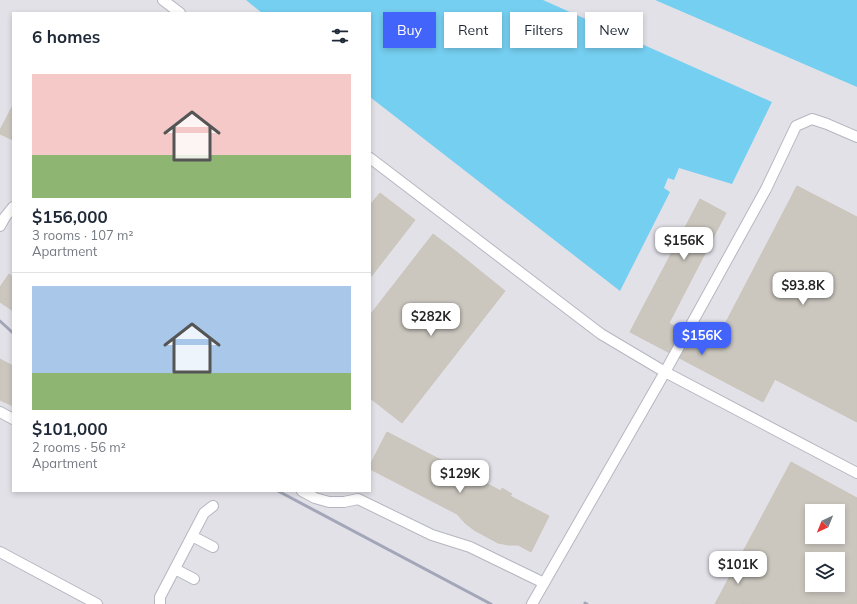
<!DOCTYPE html>
<html lang="en">
<head>
<meta charset="utf-8">
<style>
	body { margin:0; font-family:Mulish,sans-serif; background:#f6f6f7; color:#1f2937; height:100vh; display:flex; flex-direction:column; font-size:15px; white-space:nowrap }
	* { box-sizing:border-box; margin:0 }
	p { font-size:13px; color:#747a83 }
	.icon { flex:none; width:22px; height:22px; fill:none; stroke:currentColor; stroke-width:2; stroke-linecap:round; stroke-linejoin:round }
	.map { position:relative; flex:1; overflow:hidden }
	.drawer { position:absolute; left:12px; top:12px; width:359px; height:480px; display:flex; flex-direction:column; background:#fff; border-radius:0px; box-shadow:0 2px 6px #0003 }
	.drawer>* { flex:none }
	.guide { position:absolute; left:383px; top:12px; width:380px; height:36px; display:flex; gap:8px }
	.needle { width:26px; rotate:223deg }
	.controls { position:absolute; left:805px; top:504px; display:grid; gap:8px }
	.controls a { display:grid; place-items:center; width:40px; height:40px; border-radius:0px; background:#fff; box-shadow:0 2px 6px #0003; font-size:20px }
	.price { position:absolute; translate:-50% -34px; padding:0 9px; border-radius:8px; background:#fff; color:#222; font-size:13px; line-height:26px; filter:drop-shadow(0 1px 2px #0008) }
	.price::after { content:''; position:absolute; left:50%; top:24px; width:12px; height:9px; margin-left:-6px; background:inherit; clip-path:polygon(0 0,100% 0,50% 100%) }
	.price.active { background:#4264fb; color:#fff }
	ul { padding:0; list-style:none }
	li { display:grid; align-content:center; gap:8px; height:212px; padding:0 20px }
	li+li { border-top:1px solid #e0e1e3 }
	li span { display:grid; place-items:center; height:124px; border-radius:0px; color:#555 }
	li>.icon { margin-inline-start:auto }
	span .icon { width:72px; height:72px; fill:#fffc; stroke-width:1 }
	li b { font-size:17px }
	h2 { display:flex; justify-content:space-between; align-items:center; height:48px; padding:0 20px; font-size:17px }
	.chip { padding:0 14px; border-radius:0px; background:#fff; box-shadow:0 2px 6px #0003; font-size:14px; line-height:36px }
	.chip.active { background:#4264fb; color:#fff }
	.map>svg:first-child { display:block }
	.industrial { fill:#e3e1e8; fill-rule:evenodd }
	.water { fill:#75cff0 }
	.building { fill:#cbc7bf; stroke:#cbc5ba; fill-rule:evenodd }
	.lines { fill:none; stroke-linecap:round; stroke-linejoin:round }
	.service-casing { stroke:#b4b7c1; stroke-width:12 }
	.service { stroke:#fff; stroke-width:10 }
	.rail { stroke:#a3a6b8; stroke-width:3 }
</style>
</head>
<body>
<div class="map">
<svg width="857" height="604" viewBox="0 0 857 604">
	<rect width="100%" height="100%" fill="#efe9e1"/>
	<path class="industrial" d="M0 0H655L857 87V604H0ZM13 13H370V491H13ZM812 511H838V537H812ZM812 559H838V585H812Z"/>
	<g class="water">
		<path d="M246 0H543L772 102 732 184 679 168 674 180 668 178 664 188 670 192 620 291 370 97V13H262Z"/>
		<path d="M655 0H857V87Z"/>
	</g>
	<g class="building">
		<path d="M13 105V140L0 134V130Z"/>
		<path d="M797 186 857 217V422L713 347Z"/>
		<path d="M380 193 415 220 370 278V205Z"/>
		<path d="M700 199 726 213 669 323 642 309Z"/>
		<path d="M433 234 458 253 383 349 370 338V315Z"/>
		<path d="M458 253 505 291 402 423 370 398V365Z"/>
		<path d="M9 274 13 277V311L0 302V287Z"/>
		<path d="M642 309 775 379 763 402 630 332Z"/>
		<path d="M370 338 383 349 370 365Z"/>
		<path d="M0 359 13 366V406L0 400Z"/>
		<path d="M387 432 501 491 502 488 512 494 510 496 549 516 531 552 518 545H509L498 543 474 530 465 523 457 514 370 469V465Z"/>
		<path d="M791 462 857 498V604H817L738 561ZM812 511H838V537H812ZM812 559H838V585H812Z"/>
		<path d="M738 561 760 573 743 604H715Z"/>
		<path d="M760 573 817 604H743Z"/>
	</g>
	<g class="lines">
		<defs>
			<g id="service">
				<path d="M163 0 180 13"/>
				<path d="M370 158 601 334 665 372 857 473"/>
				<path d="M0 226 5 217 13 207"/>
				<path d="M0 412 13 419"/>
				<path d="M302 491 315 498 329 502H344L358 499 432 535 470 547 544 583"/>
				<path d="M192 536 213 547"/>
				<path d="M0 552 97 604"/>
				<path d="M175 569 194 579"/>
				<path d="M160 604V597L204 513 213 506"/>
				<path d="M532 604 665 372 766 189 796 126 812 119 827 124 857 137"/>
			</g>
		</defs>
		<use href="#service" class="service-casing"/>
		<use href="#service" class="service"/>
		<g class="rail">
			<path d="M0 321 13 333"/>
			<path d="M278 491 491 604"/>
			<path d="M585 603 587 604"/>
		</g>
	</g>
</svg>
<div class="controls">
<a><svg class="needle" viewBox="-14 -14 28 28"><path d="M0-13l5 13h-10z" fill="#e53935"/><path d="M0 13l5-13h-10z" fill="#747a83"/></svg></a>
<a><svg class="icon" aria-label="layers" viewBox="0 0 24 24"><path d="M12 4l9 5-9 5-9-5zM3 14l9 5 9-5"/></svg></a>
</div>
<b class="price" style="left:684px;top:261px">$156K</b>
<b class="price" style="left:803px;top:306px">$93.8K</b>
<b class="price" style="left:431px;top:337px">$282K</b>
<b class="price active" style="left:702px;top:356px">$156K</b>
<b class="price" style="left:460px;top:494px">$129K</b>
<b class="price" style="left:738px;top:585px">$101K</b>
<div class="guide">
<a class="chip active">Buy</a>
<a class="chip">Rent</a>
<a class="chip">Filters</a>
<a class="chip">New</a>
</div>
<section class="drawer">
<h2>6 homes<svg class="icon" aria-label="filters" viewBox="0 0 24 24"><path d="M4 7h16M4 17h16"/><circle cx="9" cy="7" r="2"/><circle cx="15" cy="17" r="2"/></svg></h2>
<ul>
<li><span style="background:linear-gradient(#f6c9c9 65%,#8fb573 0)"><svg class="icon" aria-label="home" viewBox="0 0 24 24"><path d="M3 11l9-7 9 7M6 9v11h12V9"/></svg></span><div><b>$156,000</b><p>3 rooms · 107 m²</p><p>Apartment</p></div></li>
<li><span style="background:linear-gradient(#a9c7e8 70%,#8fb573 0)"><svg class="icon" aria-label="home" viewBox="0 0 24 24"><path d="M3 11l9-7 9 7M6 9v11h12V9"/></svg></span><div><b>$101,000</b><p>2 rooms · 56 m²</p><p>Apartment</p></div></li>
</ul>
</section>
</div>
</body>
</html>
